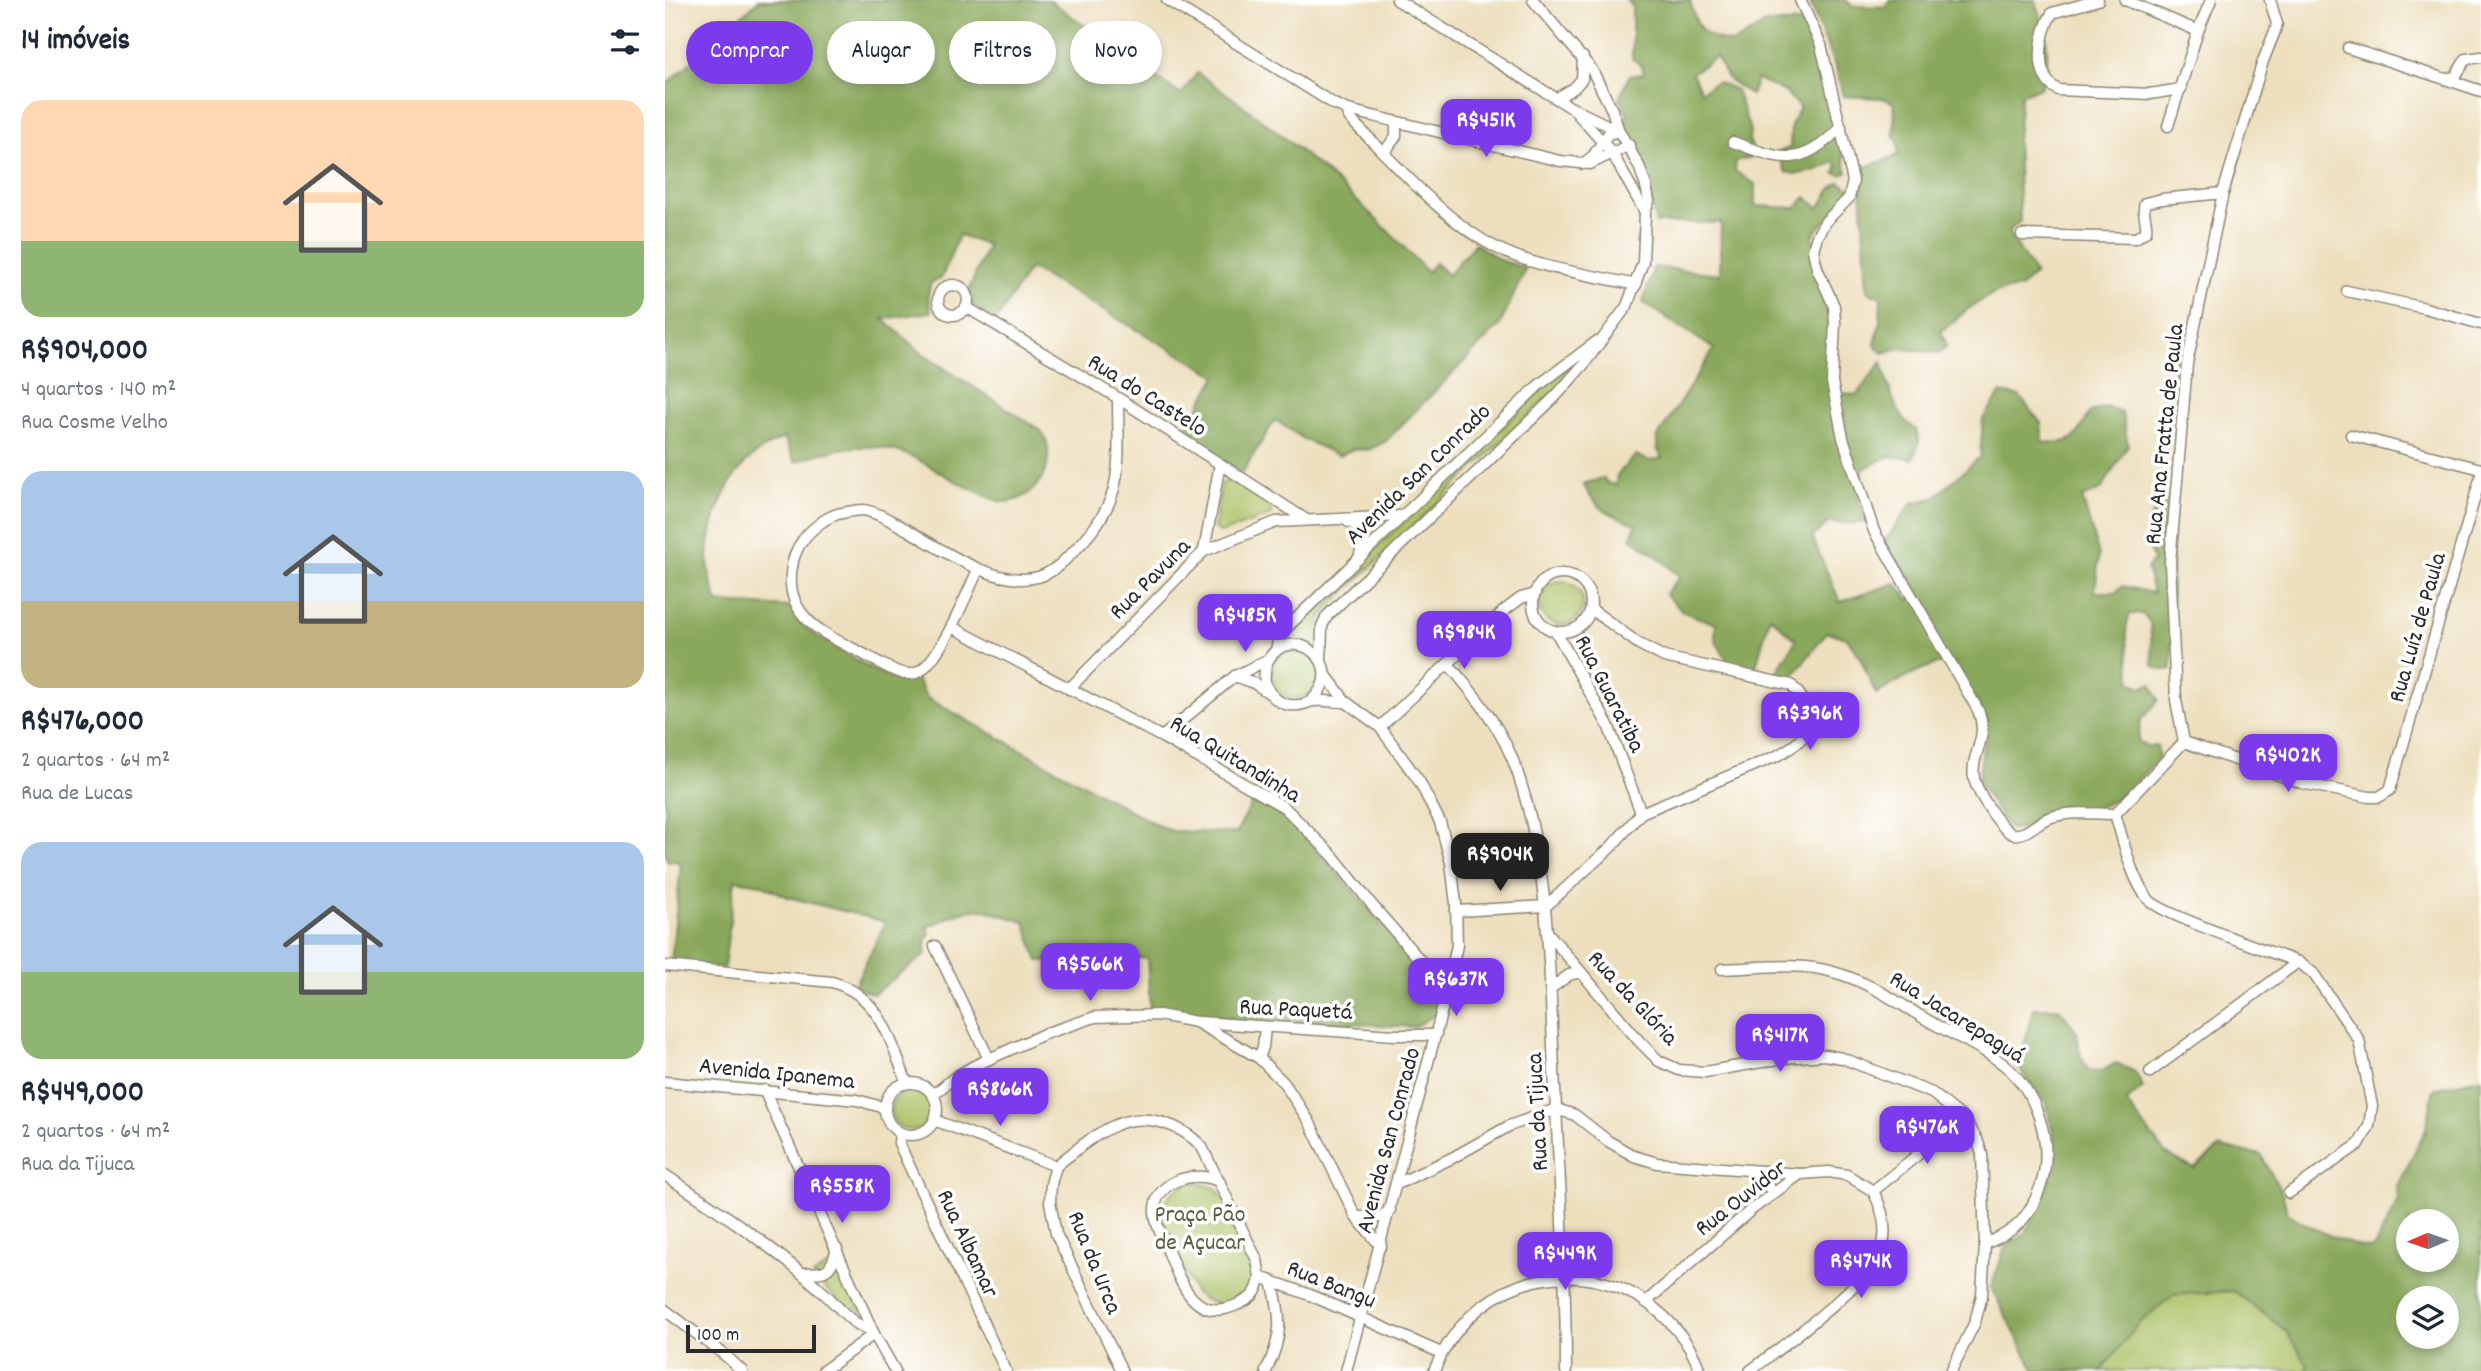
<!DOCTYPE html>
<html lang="pt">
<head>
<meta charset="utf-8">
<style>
	body { margin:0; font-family:Dekko,sans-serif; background:#f2f2f3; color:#1f2937; height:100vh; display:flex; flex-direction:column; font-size:26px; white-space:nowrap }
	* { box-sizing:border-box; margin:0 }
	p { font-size:23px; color:#747a83 }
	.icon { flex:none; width:38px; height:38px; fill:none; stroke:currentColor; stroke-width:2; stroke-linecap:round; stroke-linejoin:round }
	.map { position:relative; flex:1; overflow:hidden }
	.details { display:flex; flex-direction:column; background:#fff; width:665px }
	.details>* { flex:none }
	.hud { position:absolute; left:21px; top:21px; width:665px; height:63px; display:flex; gap:14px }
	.needle { width:46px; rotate:268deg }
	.buttons { position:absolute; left:1731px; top:1209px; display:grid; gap:14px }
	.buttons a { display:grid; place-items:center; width:63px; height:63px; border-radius:50%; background:#fff; box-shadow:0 4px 10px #0003; font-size:35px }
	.scale { position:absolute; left:21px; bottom:18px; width:130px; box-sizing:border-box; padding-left:7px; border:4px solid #2b2b2b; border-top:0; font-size:19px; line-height:24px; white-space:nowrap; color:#2b2b2b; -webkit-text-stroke:5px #fff; paint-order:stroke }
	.price { position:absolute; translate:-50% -60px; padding:0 16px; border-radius:14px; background:#7c3aed; color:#fff; font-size:23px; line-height:46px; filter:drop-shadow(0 2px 4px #0008) }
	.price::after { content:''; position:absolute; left:50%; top:42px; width:21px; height:16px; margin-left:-10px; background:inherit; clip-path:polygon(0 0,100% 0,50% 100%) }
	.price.current { background:#222; color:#fff }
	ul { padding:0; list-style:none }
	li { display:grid; align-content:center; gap:14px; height:371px; padding:0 21px }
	li span { display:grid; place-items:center; height:217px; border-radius:21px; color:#555 }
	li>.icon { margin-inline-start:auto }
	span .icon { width:126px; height:126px; fill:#fffc; stroke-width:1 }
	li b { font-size:30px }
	h2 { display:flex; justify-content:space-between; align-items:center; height:84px; padding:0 21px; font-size:30px }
	.chip { padding:0 24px; border-radius:32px; background:#fff; box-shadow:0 4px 10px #0003; font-size:24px; line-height:63px }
	.chip.current { background:#7c3aed; color:#fff }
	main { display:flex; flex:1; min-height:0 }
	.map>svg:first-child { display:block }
	.green { fill:#adc267; stroke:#6c7649; stroke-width:2 }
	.forest { fill:#8aa85c; stroke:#5a6a44; stroke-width:2; fill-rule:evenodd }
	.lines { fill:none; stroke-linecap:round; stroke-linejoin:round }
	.minor-casing { stroke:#8c8574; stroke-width:13 }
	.minor { stroke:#fff; stroke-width:10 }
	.labels { text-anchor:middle; stroke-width:7; stroke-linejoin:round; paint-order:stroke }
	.street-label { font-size:24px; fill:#2b2b2b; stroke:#fff }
	.park-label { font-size:24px; fill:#586040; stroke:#fff }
</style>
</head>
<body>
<main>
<section class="details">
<h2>14 imóveis<svg class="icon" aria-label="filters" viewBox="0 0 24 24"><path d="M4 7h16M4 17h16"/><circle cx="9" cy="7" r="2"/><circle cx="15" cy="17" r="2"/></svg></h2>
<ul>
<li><span style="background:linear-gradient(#ffd9b3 65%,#8fb573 0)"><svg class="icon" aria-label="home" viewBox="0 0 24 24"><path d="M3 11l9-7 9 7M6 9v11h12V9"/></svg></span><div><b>R$904,000</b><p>4 quartos · 140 m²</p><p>Rua Cosme Velho</p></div></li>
<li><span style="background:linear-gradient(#a9c7e8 60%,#c2b280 0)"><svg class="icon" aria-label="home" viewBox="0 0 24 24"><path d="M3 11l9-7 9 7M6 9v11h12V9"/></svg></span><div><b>R$476,000</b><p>2 quartos · 64 m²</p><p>Rua de Lucas</p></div></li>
<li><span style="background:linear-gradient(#a9c7e8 60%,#8fb573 0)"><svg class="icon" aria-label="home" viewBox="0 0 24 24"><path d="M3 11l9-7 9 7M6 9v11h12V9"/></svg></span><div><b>R$449,000</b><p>2 quartos · 64 m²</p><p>Rua da Tijuca</p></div></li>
</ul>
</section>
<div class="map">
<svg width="1816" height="1371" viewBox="0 0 1816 1371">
	<rect width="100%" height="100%" fill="#fff"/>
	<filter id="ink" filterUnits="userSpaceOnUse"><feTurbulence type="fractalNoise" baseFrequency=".0143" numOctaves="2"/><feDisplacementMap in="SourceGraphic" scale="14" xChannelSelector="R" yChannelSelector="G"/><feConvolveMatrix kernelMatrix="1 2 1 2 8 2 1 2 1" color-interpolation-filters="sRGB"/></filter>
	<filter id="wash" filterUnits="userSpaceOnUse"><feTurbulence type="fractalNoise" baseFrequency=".00686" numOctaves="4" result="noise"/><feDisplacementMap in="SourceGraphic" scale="28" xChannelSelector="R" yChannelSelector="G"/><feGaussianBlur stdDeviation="1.57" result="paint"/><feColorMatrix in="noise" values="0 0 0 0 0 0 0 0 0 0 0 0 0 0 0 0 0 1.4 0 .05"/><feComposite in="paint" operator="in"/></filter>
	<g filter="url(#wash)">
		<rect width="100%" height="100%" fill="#eddfbd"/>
		<g class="green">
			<path d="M919 355 918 363 666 605C653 619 649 633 654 652L619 644 648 609 876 390Z"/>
			<path d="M564 479 606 503V515L556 533 549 528 556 485Z"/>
			<circle cx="896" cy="603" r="22"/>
			<circle cx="630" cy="674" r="24"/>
			<circle cx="246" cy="1110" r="20"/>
			<path d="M530 1182 550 1188 558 1196 591 1271C584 1304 557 1314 530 1293L499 1227C494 1203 506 1186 530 1182Z"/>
			<path d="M172 1259 201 1322 198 1324 148 1276Z"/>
			<path d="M1569 1291 1620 1330 1643 1365 1640 1371H1436L1473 1324 1508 1295Z"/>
		</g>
		<g class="forest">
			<path d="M94 0H384L516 95 532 73C617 131 693 196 762 272L770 263 783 275 810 243 835 260 861 268 835 325 720 442 703 450 688 449 674 456 640 440 610 420 577 473 517 435 552 376 365 268 331 321 305 303 304 289 323 245 294 235 276 279 266 282 263 295 266 312 218 319 259 355 375 430C396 456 375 499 341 502 331 503 316 493 307 489 285 480 266 465 245 456 207 439 167 448 130 462L119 438C112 441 105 444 99 448 60 472 37 533 45 577 47 586 50 595 53 603L127 607 132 620 147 633 210 671 230 678H251L262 698 492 825 507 831 571 833 590 798C623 815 649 846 673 874 707 912 739 951 770 990L776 1002 773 1013 749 1027 620 1020 596 1023 515 1011 485 1012 482 958 373 961 360 922 317 909 296 912 262 927 265 934 261 940 260 955 208 994 189 986 221 922 123 897 96 884 70 880 59 968 6 962 16 864 8 860 3 862 0 853V86Z"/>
			<path d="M962 0H1025C1032 30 1037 37 1068 43L1100 24 1142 22 1149 40 1147 47 1150 55 1156 58 1182 172 1177 175 1170 173 1173 166 1169 162C1155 170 1137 177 1121 172L1112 152 1125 148 1126 126 1135 107 1120 92 1092 79 1086 95 1064 80 1051 57 1027 73 1036 91 1052 82 1071 90 1085 130 1084 140 1091 156 1071 161 1070 171 1090 184V206L1131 208 1141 197 1154 208 1166 189 1175 182 1184 188 1182 196 1148 235 1167 310 1171 392 1191 395 1217 362C1224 386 1228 416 1251 429L1254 442 1248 459 1224 456 1198 469 1192 496 1203 523H1163L1147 537 1175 602 1231 583 1244 600 1254 592C1242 574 1229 560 1219 542L1247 503 1269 498 1315 457 1318 419 1336 393 1354 396 1376 423 1378 442C1410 445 1411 438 1425 412L1443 407 1457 413 1463 445 1436 490 1417 497 1434 555 1430 592H1451L1457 586 1488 593 1482 568 1489 560C1482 552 1483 521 1489 511 1492 505 1501 501 1507 497V669L1497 670 1488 666 1485 622 1478 614H1465L1461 628 1466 682 1476 687 1486 684 1494 700 1476 720 1473 741 1482 746H1492L1494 759 1452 799 1432 808 1388 812 1357 828 1344 829 1313 782 1322 721 1289 662C1262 662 1234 681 1211 694L1194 655 1182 638 1162 632 1125 680 1109 676 1131 640 1105 616 1089 673 1067 668 1050 640 1051 624 1018 612 1000 594 1015 577 992 556 966 538 971 524C945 515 931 509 918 484L939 478 942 483 951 485 952 475 971 455 984 461 997 458 992 448V438L1049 349 978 302 989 267 1055 274 1056 223H991L983 187 958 138 962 113 954 99 964 76 979 74 977 66 967 58V6Z"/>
			<path d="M1144 0H1181L1187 6 1220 7 1225 0H1370C1381 25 1388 62 1376 87L1356 95 1352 139 1355 221 1343 232 1370 274 1355 288 1331 292 1303 309 1276 332 1282 345 1275 353 1234 348 1218 353 1210 345 1215 321 1216 297 1202 291 1195 169 1234 155 1233 141 1229 138C1228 125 1231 115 1229 103L1217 98 1178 96 1171 69Z"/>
			<path d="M1368 1008H1394L1412 1032 1415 1054 1423 1070 1437 1071 1451 1063 1470 1072 1478 1087 1461 1102 1500 1153 1529 1169 1555 1147 1596 1155 1618 1195 1622 1213C1640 1225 1688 1248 1708 1249L1733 1201 1732 1188 1761 1129 1769 1089 1816 1077V1371H1640L1643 1365 1620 1330 1569 1291 1508 1295 1473 1324 1436 1371H1370L1326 1288 1340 1247 1359 1234 1380 1196 1392 1149 1381 1104 1354 1068ZM1743 1222H1782V1260H1743ZM1782 1298V1337H1743V1298Z"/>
		</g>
	</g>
	<g filter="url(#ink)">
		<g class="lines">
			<defs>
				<g id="minor">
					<path d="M502 0 669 104 683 110 895 161 925 164 964 145"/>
					<path d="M732 0 905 107 954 131"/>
					<path d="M1135 0 1156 45 1188 181 1184 198 1160 222 1152 236 1148 250 1152 268 1169 306 1170 323 1167 382 1178 438 1209 531 1313 710C1325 740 1305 753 1309 778 1311 790 1337 832 1348 834 1361 836 1370 824 1381 819 1402 810 1428 814 1450 814"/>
					<path d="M1433 0 1387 13C1375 33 1367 76 1393 90L1485 94 1516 89"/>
					<path d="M1460 0 1533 31 1546 0"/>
					<path d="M1683 48 1780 79 1790 77 1801 59 1816 57"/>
					<path d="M1780 79 1816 91"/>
					<path d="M892 98 909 88 917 79 918 57"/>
					<path d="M683 110 684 117 691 125C732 165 781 223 832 248 870 268 928 275 971 285"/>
					<path d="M911 112 947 153 980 212"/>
					<path d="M1503 126 1533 31"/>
					<path d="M1068 142C1119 161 1135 168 1176 127"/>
					<path d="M719 153 731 136V123"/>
					<path d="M918 164 928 156 943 134 954 131"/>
					<path d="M1357 235 1471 238 1481 231C1483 222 1476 212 1480 203L1497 199 1558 193"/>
					<circle cx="288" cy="300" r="15"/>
					<path d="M1682 291 1760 308 1816 324"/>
					<path d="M301 307 453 398 640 519"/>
					<path d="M1686 435 1816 469"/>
					<path d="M682 521C700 530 704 534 695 554"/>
					<path d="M539 551 555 464"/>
					<path d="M313 570C302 593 274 664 251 673 236 678 216 663 202 656 167 637 122 622 126 574 127 561 130 550 138 540 146 529 163 515 177 513 183 512 191 510 198 510 213 512 228 522 241 529 276 549 330 588 373 577 387 573 397 563 407 553 462 500 453 466 453 398"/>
					<circle cx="897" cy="603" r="29"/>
					<path d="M287 627 497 737 619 807 668 856 707 905 782 991"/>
					<path d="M891 632 943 725 976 813"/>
					<path d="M611 651 614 635 874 385 931 342"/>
					<path d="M656 659 657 626 662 616 891 396 919 364 962 306 978 262 980 212 984 201 981 186 974 166 954 131 947 110 927 70 868 0"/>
					<path d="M784 665C812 697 838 730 852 771 885 867 884 969 889 1069 894 1170 901 1270 901 1371"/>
					<path d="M660 674 681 702 715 727 754 781 775 822 786 863 791 904 792 945 782 991 681 1371"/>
					<path d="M570 676 589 683 604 693"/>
					<path d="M404 689 539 551 611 522 736 516"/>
					<path d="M646 701C686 664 626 621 603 660 600 667 599 674 600 682 604 697 617 707 633 705 638 705 643 702 648 701 659 700 671 702 681 702"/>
					<path d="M715 727 840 610 856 598 870 594"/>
					<path d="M497 737 570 676 604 659"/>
					<path d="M1519 742 1511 700 1505 562 1522 364 1558 193 1598 61 1610 31 1612 24 1605 0"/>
					<path d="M1519 742 1637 783 1704 797H1714L1725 790 1816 476"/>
					<path d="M1450 814C1459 842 1465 876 1483 899 1496 915 1607 952 1633 962L1648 973 1694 1040 1707 1106 1704 1126 1694 1144 1624 1193"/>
					<path d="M1450 814 1519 742"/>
					<path d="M791 911 881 906 946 847 976 813 1114 755C1120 751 1127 747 1132 743 1152 725 1142 700 1126 685L999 657 974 644 926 609"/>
					<path d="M883 933 974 1041 994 1061 1014 1070 1040 1072 1119 1058 1160 1055 1177 1058 1267 1093 1298 1118 1312 1139 1317 1154 1320 1244 1317 1295 1310 1322 1286 1371"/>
					<path d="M270 946 324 1059"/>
					<path d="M0 966 167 982C216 996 225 1040 242 1083"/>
					<path d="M1057 969C1093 968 1133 962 1168 972 1202 981 1232 1002 1262 1020 1316 1051 1360 1061 1377 1127 1382 1147 1382 1166 1376 1185 1365 1217 1352 1231 1320 1244"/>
					<path d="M885 989 904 975 916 972"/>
					<path d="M534 1022 729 1035H771"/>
					<path d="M594 1058 598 1047 600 1027"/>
					<path d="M1485 1072 1633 962"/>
					<path d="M0 1082 192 1100 220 1108"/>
					<circle cx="246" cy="1109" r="26"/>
					<path d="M99 1090 209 1334 230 1371"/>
					<path d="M268 1095 290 1077 309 1066 379 1034 430 1017 494 1015 531 1022 594 1058 619 1083 644 1121 691 1217 716 1246"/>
					<path d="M269 1120 391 1166"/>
					<path d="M235 1133 234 1143 242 1161 341 1371"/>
					<path d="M391 1166C409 1152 429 1134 451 1125 480 1112 516 1124 537 1147L592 1260 595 1277 645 1295 776 1353"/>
					<path d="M391 1166 386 1184 385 1202 391 1234 457 1371"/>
					<path d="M1099 1171 1107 1195"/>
					<path d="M0 1175C56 1212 112 1249 161 1295 176 1309 186 1325 207 1330"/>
					<path d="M555 1182C532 1169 488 1180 490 1213 490 1224 498 1238 502 1248 514 1278 527 1323 569 1306 585 1300 593 1294 595 1277"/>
					<path d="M732 1184 787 1158 844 1126 891 1109 910 1115 943 1141 969 1156 992 1163 1135 1174"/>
					<path d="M1208 1191 1298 1118"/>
					<path d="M691 1217H716L725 1210"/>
					<path d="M137 1273C162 1273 165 1273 172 1249"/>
					<path d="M981 1302 1086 1210 1135 1174 1164 1172 1182 1175 1208 1191"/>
					<path d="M0 1310 61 1356 77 1371"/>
					<path d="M158 1371 209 1334"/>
					<path d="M601 1371C618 1336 617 1319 607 1281"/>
					<path d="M769 1371C802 1287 896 1251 975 1298 1002 1315 1025 1341 1035 1371"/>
					<path d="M1085 1371C1115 1348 1208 1280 1217 1248 1223 1229 1217 1208 1208 1191"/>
				</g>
			</defs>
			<use href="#minor" class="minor-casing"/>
			<use href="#minor" class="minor"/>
		</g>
	</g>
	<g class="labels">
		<g class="street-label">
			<text transform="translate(483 394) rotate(32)" y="8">Rua do Castelo</text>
			<text transform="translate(1498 434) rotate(-84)" y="8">Rua Ana Fratta de Paula</text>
			<text transform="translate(752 473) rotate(-44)" y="8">Avenida San Conrado</text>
			<text transform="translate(484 578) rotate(-45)" y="8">Rua Pavuna</text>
			<text transform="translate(1751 627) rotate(-74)" y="8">Rua Luíz de Paula</text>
			<text transform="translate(946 693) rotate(63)" y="8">Rua Guaratiba</text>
			<text transform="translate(571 758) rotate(31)" y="8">Rua Quitandinha</text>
			<text transform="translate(969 997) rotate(47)" y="8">Rua da Glória</text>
			<text transform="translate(631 1008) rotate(3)" y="8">Rua Paquetá</text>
			<text transform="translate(1293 1016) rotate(32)" y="8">Rua Jacarepaguá</text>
			<text transform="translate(112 1072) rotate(6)" y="8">Avenida Ipanema</text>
			<text transform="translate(871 1112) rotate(-93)" y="8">Rua da Tijuca</text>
			<text transform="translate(722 1140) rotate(-75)" y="8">Avenida San Conrado</text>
			<text transform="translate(1075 1197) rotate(-38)" y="8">Rua Ouvidor</text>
			<text transform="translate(304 1243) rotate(65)" y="8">Rua Albamar</text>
			<text transform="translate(431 1262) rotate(68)" y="8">Rua da Urca</text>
			<text transform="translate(667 1283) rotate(22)" y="8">Rua Bangu</text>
		</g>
		<g class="park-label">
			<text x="535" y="1221">Praça Pão<tspan x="535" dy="28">de Açucar</tspan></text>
		</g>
	</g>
</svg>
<div class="buttons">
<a><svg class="needle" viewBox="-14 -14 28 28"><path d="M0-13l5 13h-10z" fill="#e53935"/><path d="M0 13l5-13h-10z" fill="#747a83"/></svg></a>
<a><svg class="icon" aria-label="layers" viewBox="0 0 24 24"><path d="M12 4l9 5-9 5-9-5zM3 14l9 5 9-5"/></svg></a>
</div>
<div class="scale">100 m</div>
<b class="price" style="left:821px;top:159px">R$451K</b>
<b class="price" style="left:580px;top:654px">R$485K</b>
<b class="price" style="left:799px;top:671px">R$984K</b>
<b class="price" style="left:1145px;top:752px">R$396K</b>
<b class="price" style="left:1623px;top:794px">R$402K</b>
<b class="price current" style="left:835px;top:893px">R$904K</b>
<b class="price" style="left:425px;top:1003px">R$566K</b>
<b class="price" style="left:791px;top:1018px">R$637K</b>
<b class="price" style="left:1115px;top:1074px">R$417K</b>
<b class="price" style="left:335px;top:1128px">R$866K</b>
<b class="price" style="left:1262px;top:1166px">R$476K</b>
<b class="price" style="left:177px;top:1225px">R$558K</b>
<b class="price" style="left:900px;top:1292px">R$449K</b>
<b class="price" style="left:1196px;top:1300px">R$474K</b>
<div class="hud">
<a class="chip current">Comprar</a>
<a class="chip">Alugar</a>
<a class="chip">Filtros</a>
<a class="chip">Novo</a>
</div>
</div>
</main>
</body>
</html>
